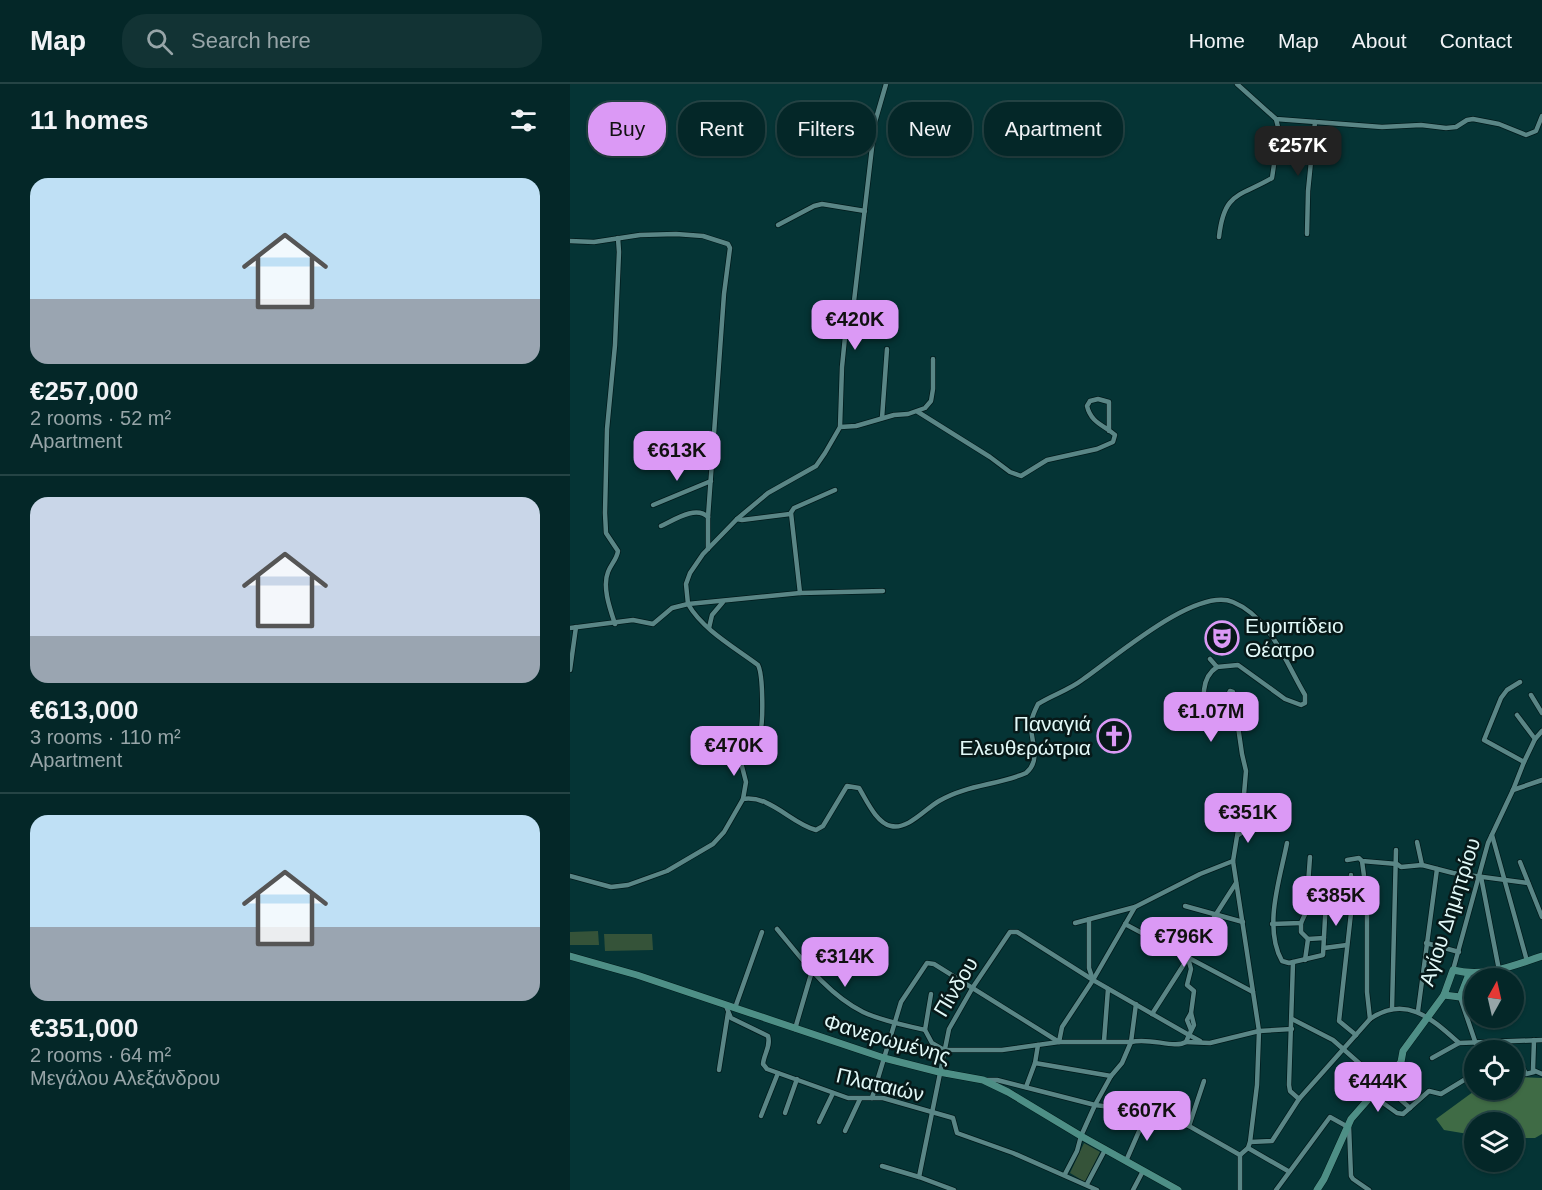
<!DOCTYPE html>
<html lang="en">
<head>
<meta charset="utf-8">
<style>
	body { margin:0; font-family:Helvetica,sans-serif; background:#123334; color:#f1f3f6; height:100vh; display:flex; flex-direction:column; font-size:22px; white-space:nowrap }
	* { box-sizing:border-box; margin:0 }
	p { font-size:20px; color:#97a5a8 }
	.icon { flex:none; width:33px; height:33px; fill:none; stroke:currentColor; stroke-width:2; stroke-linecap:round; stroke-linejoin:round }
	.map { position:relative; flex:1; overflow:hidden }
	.drawer { display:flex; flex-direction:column; background:#042728; width:570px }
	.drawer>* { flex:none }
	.guide { position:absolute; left:18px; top:18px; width:570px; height:54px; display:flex; gap:12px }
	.needle { width:39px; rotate:8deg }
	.buttons { position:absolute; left:894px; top:884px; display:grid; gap:12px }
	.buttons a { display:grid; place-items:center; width:60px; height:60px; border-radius:50%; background:#042728; box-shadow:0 2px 4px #0004,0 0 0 2px #254445; font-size:30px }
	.price { position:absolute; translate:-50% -51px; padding:0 14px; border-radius:12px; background:#db99f5; color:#111; font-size:20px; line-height:39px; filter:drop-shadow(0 2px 3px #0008) }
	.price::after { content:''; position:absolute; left:50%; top:36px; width:18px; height:14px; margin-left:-9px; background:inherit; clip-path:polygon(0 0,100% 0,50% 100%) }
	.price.on { background:#222; color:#fff }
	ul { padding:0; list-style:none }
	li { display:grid; align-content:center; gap:12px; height:318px; padding:0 30px }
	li+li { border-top:2px solid #254445 }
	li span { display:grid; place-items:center; height:186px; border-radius:18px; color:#555 }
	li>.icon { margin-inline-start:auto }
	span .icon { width:108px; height:108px; fill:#fffc; stroke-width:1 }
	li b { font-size:26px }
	h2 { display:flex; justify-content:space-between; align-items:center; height:72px; padding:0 30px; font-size:26px }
	.chip { padding:0 21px; border-radius:24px; background:#042728; box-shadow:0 2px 4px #0004,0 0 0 2px #254445; font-size:21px; line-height:54px }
	.chip.on { background:#db99f5; color:#111 }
	header { display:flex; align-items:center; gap:36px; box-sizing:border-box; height:84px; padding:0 30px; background:#042728; border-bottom:2px solid #254445 }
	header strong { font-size:28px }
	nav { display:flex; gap:33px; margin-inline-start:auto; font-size:21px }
	.search { width:420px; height:54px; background:#123334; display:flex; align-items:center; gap:15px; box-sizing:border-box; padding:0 21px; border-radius:24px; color:#97a5a8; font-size:22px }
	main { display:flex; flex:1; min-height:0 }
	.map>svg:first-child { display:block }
	.green { fill:#355339 }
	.forest { fill:#3f6b45 }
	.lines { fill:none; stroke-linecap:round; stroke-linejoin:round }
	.street-casing { stroke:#001a1b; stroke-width:6 }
	.secondary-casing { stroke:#001a1b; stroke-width:8 }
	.street { stroke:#5a8686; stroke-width:4.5 }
	.secondary { stroke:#4e8f86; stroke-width:7 }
	.labels { text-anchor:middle; stroke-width:5; stroke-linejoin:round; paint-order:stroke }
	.poi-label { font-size:21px; fill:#e2f9f8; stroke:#071919; text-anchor:start }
	.street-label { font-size:21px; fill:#e2f9f8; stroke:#071919 }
</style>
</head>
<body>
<header>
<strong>Map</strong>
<div class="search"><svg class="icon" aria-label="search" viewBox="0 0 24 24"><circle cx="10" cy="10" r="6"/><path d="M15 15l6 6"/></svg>Search here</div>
<nav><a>Home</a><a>Map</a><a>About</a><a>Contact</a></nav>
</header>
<main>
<section class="drawer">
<h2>11 homes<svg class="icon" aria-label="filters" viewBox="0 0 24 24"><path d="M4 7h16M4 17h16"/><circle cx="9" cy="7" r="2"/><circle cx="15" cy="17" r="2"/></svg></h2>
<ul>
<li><span style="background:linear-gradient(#bfe0f5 65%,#9aa5b1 0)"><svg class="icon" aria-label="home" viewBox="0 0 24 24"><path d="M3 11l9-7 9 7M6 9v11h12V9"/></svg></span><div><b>€257,000</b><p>2 rooms · 52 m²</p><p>Apartment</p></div></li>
<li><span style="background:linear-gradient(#c9d6e8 75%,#9aa5b1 0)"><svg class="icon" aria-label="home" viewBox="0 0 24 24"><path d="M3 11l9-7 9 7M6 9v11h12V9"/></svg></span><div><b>€613,000</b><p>3 rooms · 110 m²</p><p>Apartment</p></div></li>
<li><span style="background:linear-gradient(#bfe0f5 60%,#9aa5b1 0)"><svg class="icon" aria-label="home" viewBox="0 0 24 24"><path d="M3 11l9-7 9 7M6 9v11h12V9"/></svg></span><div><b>€351,000</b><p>2 rooms · 64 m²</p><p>Μεγάλου Αλεξάνδρου</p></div></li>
</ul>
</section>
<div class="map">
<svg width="972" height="1106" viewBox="0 0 972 1106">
	<rect width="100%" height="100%" fill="#053435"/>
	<g class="green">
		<path d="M28 847 29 861H0V848Z"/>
		<path d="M34 850H82L83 866 35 867Z"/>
		<path d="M514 1059 530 1068 515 1098 500 1089Z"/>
	</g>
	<path class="forest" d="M944 993 972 994V1050L965 1054H944V1038H904V1051L874 1046 866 1035 907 1005H944Z"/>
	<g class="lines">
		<defs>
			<g id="street">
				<path d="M667 0 706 35 812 43 851 41 876 44 886 43 897 36 903 35 929 40 956 51 966 47 972 32"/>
				<path d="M208 141 244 122 252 120 295 127"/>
				<path d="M737 150 738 107 745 38"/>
				<path d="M649 153C654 107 670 113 702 94L709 47 706 35"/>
				<path d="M0 157 24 158 70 151 106 150 133 152 158 160 160 164 154 210 138 433V465"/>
				<path d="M348 328 420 373 440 388 451 392 477 376 527 365 543 358 545 351C534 341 521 339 517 322L520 317 528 315 539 318V347"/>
				<path d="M312 334 317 265"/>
				<path d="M270 343 286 342 324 331 338 330 355 324 361 317 363 305V275"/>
				<path d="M83 421 141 397"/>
				<path d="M221 429 230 509"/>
				<path d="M167 435 172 436 220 430 224 424 265 406"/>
				<path d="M91 442C104 436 126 421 138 433"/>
				<path d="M45 540C40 525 32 503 38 488 41 480 47 475 48 467L36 449 35 429 37 345 45 261 49 168 48 154"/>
				<path d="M0 544 63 536 83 540 102 524 118 520 116 500 120 489 133 470 167 435 198 409 246 382 255 369 270 343 272 283 275 253 284 217 305 38 316 0"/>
				<path d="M139 544 142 531 153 518"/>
				<path d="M647 583C627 596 635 624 637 645L640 647 642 646 658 611 660 607 663 608 672 670 676 687 674 710 663 777 689 947 687 1001 680 1058 678 1064 670 1071"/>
				<path d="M0 586 6 543"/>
				<path d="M950 598 937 606 931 614 914 656 954 678"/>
				<path d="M961 611 972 629"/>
				<path d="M947 631 965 655"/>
				<path d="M943 706 972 696"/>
				<path d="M173 715C201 711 220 739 246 746L253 742 277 702 289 704C296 715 306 739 321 742 338 746 355 725 369 717 396 701 428 701 456 689 472 676 460 656 461 639 462 632 465 626 468 620 482 611 499 606 512 596 543 575 626 502 663 518 700 533 716 579 735 611V619L731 621 715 615 668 581 647 583 640 575"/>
				<path d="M668 751 695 734 694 731 673 720"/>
				<path d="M922 751 957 877"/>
				<path d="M847 758 852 781"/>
				<path d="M717 759C710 795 693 843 712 877L719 879 753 871 757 797"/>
				<path d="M777 776 789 774 792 777 827 780 831 783 852 781 883 789 958 799"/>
				<path d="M792 777 797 814V908L800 935"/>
				<path d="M950 778 972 833"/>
				<path d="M781 791 782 820 769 937 786 951"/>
				<path d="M0 792 41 803 58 801 97 787 143 760 154 748 173 715 176 698 169 671C173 662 184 660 189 652 194 642 193 590 188 581 164 563 133 546 118 520L230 509 313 507"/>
				<path d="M911 793 929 886"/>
				<path d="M615 822 673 838"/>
				<path d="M519 835V884L523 896"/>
				<path d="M505 839 565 823"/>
				<path d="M731 839V848L738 855 754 854"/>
				<path d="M555 840 683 908"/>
				<path d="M702 840 731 839 736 828 740 773"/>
				<path d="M207 845C232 875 257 910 293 928 312 937 334 941 355 946"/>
				<path d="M856 859 889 868"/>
				<path d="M754 864 777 861"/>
				<path d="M618 874 621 885 617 901 624 907 621 929 617 936 621 946"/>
				<path d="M735 876 738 855"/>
				<path d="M723 878 719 1001 720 1007 729 1015"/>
				<path d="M883 886 918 759 943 706 954 678 965 655 972 647"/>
				<path d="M361 910 355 946 362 959 374 966H432L489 958H561C580 953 604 965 616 958"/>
				<path d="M890 913 908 966"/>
				<path d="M156 922 161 934 198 952C201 962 194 970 193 980L197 985 278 1014H313L383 1034 387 1049 443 1069 527 1106"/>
				<path d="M165 924 192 848"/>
				<path d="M822 925 826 766"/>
				<path d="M848 927 867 785"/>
				<path d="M621 929 624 941 619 951 630 957"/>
				<path d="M582 930 666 799"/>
				<path d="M722 935 763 956 840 1024"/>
				<path d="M225 945 242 887"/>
				<path d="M964 956 963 986 972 990"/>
				<path d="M534 957 538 905"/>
				<path d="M862 974 889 959"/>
				<path d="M465 979 468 961"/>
				<path d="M953 984 956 990 964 988"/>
				<path d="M149 986 158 929"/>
				<path d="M416 996H427L525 1021 556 1025 601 1036 619 1042 670 1071"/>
				<path d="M456 1003 465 979 541 992"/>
				<path d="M802 1011 827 1029 833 1030 859 1007 871 1010 904 990"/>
				<path d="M302 1014 331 918 357 879 364 880 489 958 492 943 523 896 565 823 630 790 663 777"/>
				<path d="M215 1029 227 995"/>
				<path d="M191 1032 208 989"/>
				<path d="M249 1038 263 1009"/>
				<path d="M619 1042 634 997"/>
				<path d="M779 1042 781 1092 783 1095 799 1106"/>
				<path d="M275 1047 290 1015"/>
				<path d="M680 1058 702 1057 729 1015 800 935C836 910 862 935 889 959L972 956"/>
				<path d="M678 1064 718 1087"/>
				<path d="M556 1077 577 1029"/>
				<path d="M312 1082 349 1093 384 1106"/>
				<path d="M495 1090 507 1067 511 1052 525 1021 541 992 552 979 561 958 566 920"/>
				<path d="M349 1093 379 945 403 903 440 848H447L523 896 619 951 616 958 640 959 689 947 722 945"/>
				<path d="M517 1100 535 1066"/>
				<path d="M563 1106 573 1087"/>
				<path d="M670 1106V1071"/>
				<path d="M706 1106 760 1033 778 1043"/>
			</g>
			<g id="secondary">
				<path d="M0 872 67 891 314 974 369 988 413 996 438 1008 511 1052 608 1106"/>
				<path d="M874 911 890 913 899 890"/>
				<path d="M747 1106 754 1095 781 1035 831 978 833 967 874 911 883 886C914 894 943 882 972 872"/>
			</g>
		</defs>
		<use href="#street" class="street-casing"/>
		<use href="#secondary" class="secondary-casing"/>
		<use href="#street" class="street"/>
		<use href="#secondary" class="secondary"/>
	</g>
	<defs>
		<symbol id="theatre-ring" viewBox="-11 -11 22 22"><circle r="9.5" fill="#071919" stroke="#db99f5" stroke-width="1.5"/><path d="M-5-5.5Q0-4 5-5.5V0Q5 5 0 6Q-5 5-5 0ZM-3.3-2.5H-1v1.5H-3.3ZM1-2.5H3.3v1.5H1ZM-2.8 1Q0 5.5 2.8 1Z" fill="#db99f5"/></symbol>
		<symbol id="church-ring" viewBox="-11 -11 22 22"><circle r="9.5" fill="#071919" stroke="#db99f5" stroke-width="1.5"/><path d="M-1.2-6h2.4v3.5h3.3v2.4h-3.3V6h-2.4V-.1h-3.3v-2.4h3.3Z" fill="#db99f5"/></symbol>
	</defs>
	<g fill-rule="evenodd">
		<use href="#theatre-ring" x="633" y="535" width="38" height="38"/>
		<use href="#church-ring" x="525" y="633" width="38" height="38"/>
	</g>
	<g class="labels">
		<g class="poi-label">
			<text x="675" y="549">Ευριπίδειο<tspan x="675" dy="24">Θέατρο</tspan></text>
			<text x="521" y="647" text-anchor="end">Παναγιά<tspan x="521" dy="24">Ελευθερώτρια</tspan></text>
		</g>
		<g class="street-label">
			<text transform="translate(880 828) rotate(-72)" y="7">Αγίου Δημητρίου</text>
			<text transform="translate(386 903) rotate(-59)" y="7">Πίνδου</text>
			<text transform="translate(317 955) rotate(16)" y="7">Φανερωμένης</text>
			<text transform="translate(310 1001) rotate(13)" y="7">Πλαταιών</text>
		</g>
	</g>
</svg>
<div class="buttons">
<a><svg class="needle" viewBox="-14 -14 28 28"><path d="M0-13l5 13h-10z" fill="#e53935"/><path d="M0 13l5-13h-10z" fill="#97a5a8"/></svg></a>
<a><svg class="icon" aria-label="locate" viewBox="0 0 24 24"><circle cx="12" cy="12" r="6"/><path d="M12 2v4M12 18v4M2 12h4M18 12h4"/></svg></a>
<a><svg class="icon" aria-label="layers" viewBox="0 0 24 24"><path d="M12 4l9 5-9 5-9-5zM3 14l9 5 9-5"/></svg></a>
</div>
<b class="price on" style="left:728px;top:93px">€257K</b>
<b class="price" style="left:285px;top:267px">€420K</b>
<b class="price" style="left:107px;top:398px">€613K</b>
<b class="price" style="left:641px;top:659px">€1.07M</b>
<b class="price" style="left:164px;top:693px">€470K</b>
<b class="price" style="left:678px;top:760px">€351K</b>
<b class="price" style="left:766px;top:843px">€385K</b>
<b class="price" style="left:614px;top:884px">€796K</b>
<b class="price" style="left:275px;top:904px">€314K</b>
<b class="price" style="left:808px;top:1029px">€444K</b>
<b class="price" style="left:577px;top:1058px">€607K</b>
<div class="guide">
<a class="chip on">Buy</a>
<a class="chip">Rent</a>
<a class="chip">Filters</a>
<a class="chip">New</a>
<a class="chip">Apartment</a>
</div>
</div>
</main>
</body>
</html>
